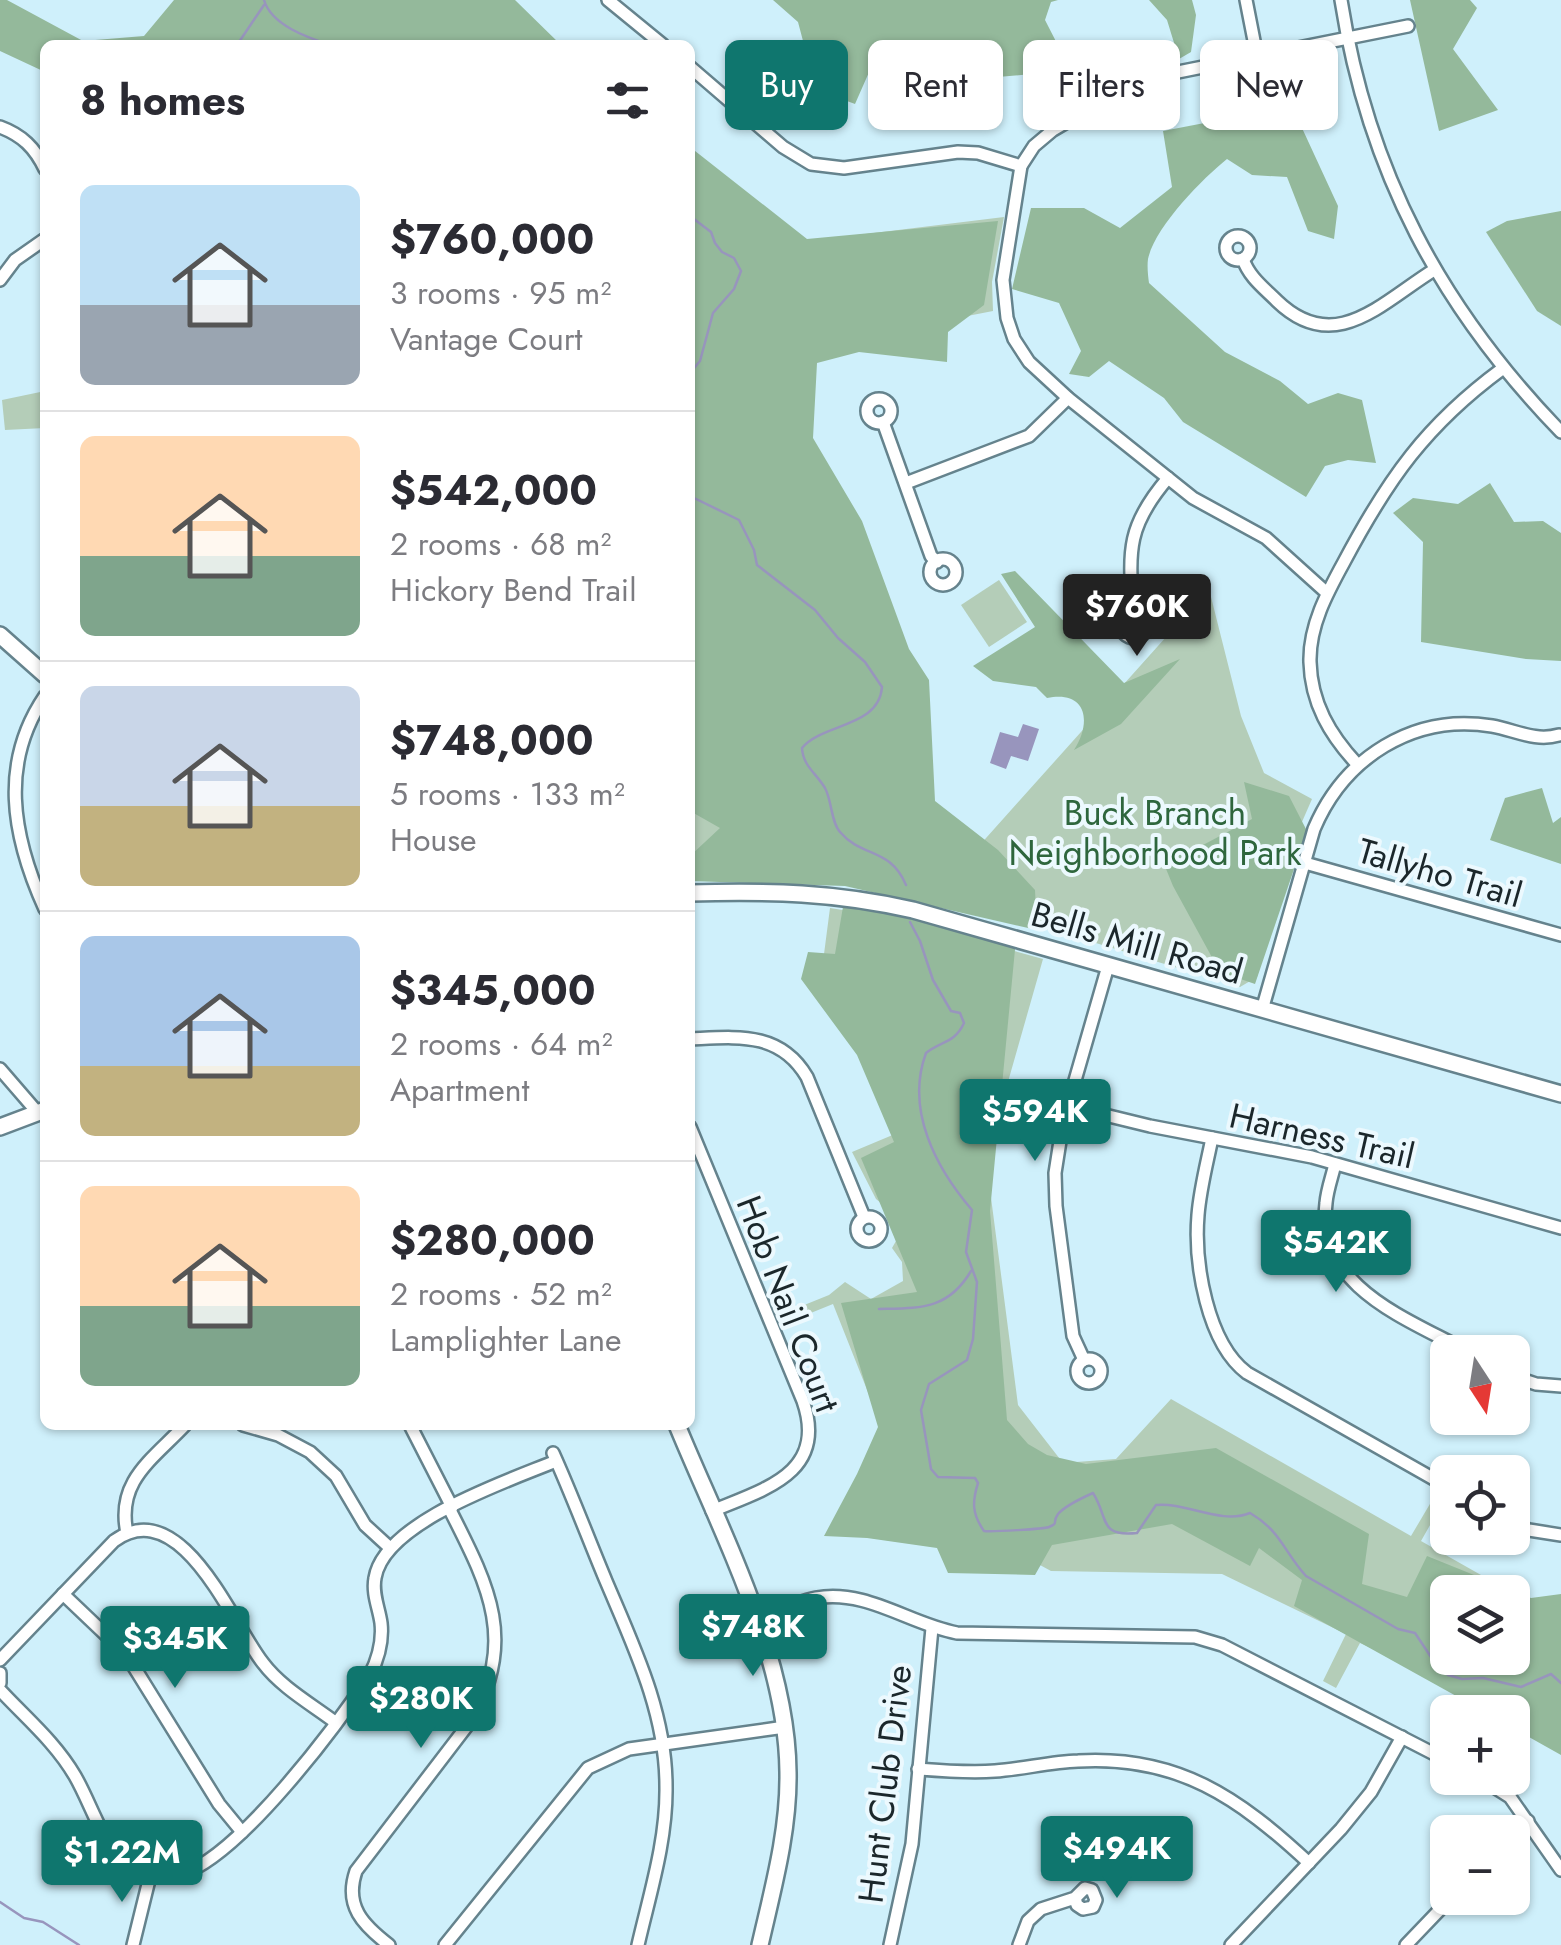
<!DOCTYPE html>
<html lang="en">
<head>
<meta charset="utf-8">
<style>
	body { margin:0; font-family:Jost,sans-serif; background:#f7f7f7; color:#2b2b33; height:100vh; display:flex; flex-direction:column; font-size:38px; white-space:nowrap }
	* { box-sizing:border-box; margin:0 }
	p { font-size:32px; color:#7c7c81 }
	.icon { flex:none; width:55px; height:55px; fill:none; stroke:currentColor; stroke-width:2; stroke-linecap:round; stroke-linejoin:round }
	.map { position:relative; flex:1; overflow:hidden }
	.sheet { position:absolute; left:40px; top:40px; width:655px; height:1390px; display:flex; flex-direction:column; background:#fff; border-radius:15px; box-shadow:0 2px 8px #0004 }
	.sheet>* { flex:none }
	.guide { position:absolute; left:725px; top:40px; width:685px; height:90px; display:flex; gap:20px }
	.needle { width:65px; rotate:168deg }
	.controls { position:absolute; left:1430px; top:1335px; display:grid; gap:20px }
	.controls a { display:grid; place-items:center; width:100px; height:100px; border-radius:15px; background:#fff; box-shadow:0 2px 8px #0004; font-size:50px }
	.price { position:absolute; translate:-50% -85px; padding:0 22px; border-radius:10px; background:#0f766e; color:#fff; font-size:32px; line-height:65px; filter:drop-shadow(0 2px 5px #0008) }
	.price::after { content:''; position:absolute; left:50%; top:60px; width:30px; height:22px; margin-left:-15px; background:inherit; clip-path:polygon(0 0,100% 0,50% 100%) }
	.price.on { background:#222; color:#fff }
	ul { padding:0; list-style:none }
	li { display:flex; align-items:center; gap:30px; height:250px; padding:0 40px }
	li+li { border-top:2px solid #e1e1e2 }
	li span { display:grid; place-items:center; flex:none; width:280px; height:200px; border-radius:15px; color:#555 }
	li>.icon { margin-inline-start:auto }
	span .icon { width:120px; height:120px; fill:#fffc; stroke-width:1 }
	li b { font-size:42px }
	h2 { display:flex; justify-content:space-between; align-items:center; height:120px; padding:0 40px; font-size:42px }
	.pill { padding:0 35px; border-radius:15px; background:#fff; box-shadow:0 2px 8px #0004; font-size:35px; line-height:90px }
	.pill.on { background:#0f766e; color:#fff }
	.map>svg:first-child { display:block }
	.green { fill:#b4cdb8 }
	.forest { fill:#94b99b; fill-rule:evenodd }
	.water { fill:#9895bd }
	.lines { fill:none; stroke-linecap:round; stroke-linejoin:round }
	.stream { stroke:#9895bd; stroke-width:2.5 }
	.street-casing { stroke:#65838d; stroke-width:16 }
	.secondary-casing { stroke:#65838d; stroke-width:20 }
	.street { stroke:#fff; stroke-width:11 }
	.secondary { stroke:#fff; stroke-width:15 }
	.labels { text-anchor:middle; stroke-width:8; stroke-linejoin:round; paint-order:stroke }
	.park-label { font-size:35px; fill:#2e663d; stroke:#ecf9fe }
	.street-label { font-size:35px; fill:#1b272b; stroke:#ecf9fe }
</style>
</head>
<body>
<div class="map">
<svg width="1561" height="1945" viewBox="0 0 1561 1945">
	<rect width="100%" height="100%" fill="#cff0fb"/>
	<g class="green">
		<path d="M690 165 784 244 1004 217 992 282 993 311 798 349 791 388 888 768 978 847 1209 589 1241 716 1264 773 1312 799 1298 831 1257 977 1240 987 1086 940 879 885 690 877Z"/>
		<path d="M45 391V428L5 430 2 400Z"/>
		<path d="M999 580 1027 622 989 647 961 605Z"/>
		<path d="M830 908 900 919 1043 959 986 1159 1018 1405 1063 1463 1116 1459 1171 1399 1411 1536 1437 1492 1446 1497 1421 1541 1511 1592H1448V1658H1512V1712L1360 1643 1336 1688 1323 1681 1346 1634 1222 1574 1051 1571 994 1540 881 1425 833 1304 786 1323 782 1314 829 1295 845 1282 871 1299 903 1281 902 1262 892 1248 896 1241 891 1211 876 1199 852 1152 895 1134 821 977Z"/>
	</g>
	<g class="forest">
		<path d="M0 0H7L83 41 144 36 174 0H515L561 45H45V72L0 51Z"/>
		<path d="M773 0H1058L1051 2 1045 20 1066 61 1032 74 964 80 957 60 913 53 870 70 855 104 831 95 807 56 798 22Z"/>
		<path d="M1149 0H1192L1196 15 1191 52 1179 59 1167 20Z"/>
		<path d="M1410 0H1470L1477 8 1453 49 1498 110 1439 131Z"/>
		<path d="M1296 115 1338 206 1334 239 1308 231 1287 177 1252 175 1227 159C1202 179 1155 227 1148 259 1147 266 1148 276 1149 283L1225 352 1280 381 1308 404 1338 393 1362 400 1376 463 1348 460 1325 466 1306 497 1183 422 1164 398 1109 361 1089 377 1069 374 1081 351 1059 303 1012 289 1031 208H1084L1120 228 1172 187 1163 131 1220 120Z"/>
		<path d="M690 147 807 239 998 221 984 305 948 332 947 362 859 352 817 363 813 438 862 521 909 649 929 680 935 801 998 850 1035 890 1037 930 845 886 690 881V856L720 828 690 811Z"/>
		<path d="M1561 211V326L1537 311 1486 232 1507 221Z"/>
		<path d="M1490 483 1514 522 1543 521 1561 533V661L1526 659 1421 642 1423 542 1393 513 1413 498 1458 504Z"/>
		<path d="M1015 571 1124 683 1180 659 1121 724 1074 750C1092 722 1087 690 1047 698L1036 687 993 681 973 666 1035 627 1001 574Z"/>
		<path d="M1244 782 1289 796 1307 831 1255 984 1220 972 1173 886 1160 854 1203 845 1252 819Z"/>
		<path d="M1542 788 1553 823 1561 817V864L1490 840 1505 798Z"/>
		<path d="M845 895 1016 939 990 1211 1007 1420 1028 1444 1047 1455 1086 1464 1216 1448 1369 1534 1362 1584 1407 1597 1427 1556 1531 1598 1561 1594V1755L1513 1728 1512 1712H1485L1294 1606 1302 1580 1259 1548 1250 1566 1172 1524 1052 1545 1035 1575 948 1573 937 1548 867 1538 824 1536 857 1474 878 1427 841 1303 917 1292 861 1158 894 1142 857 1055 801 979 808 952 835 954ZM1448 1592H1512V1658H1448Z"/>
	</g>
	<path class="water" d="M1023 724 1039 729 1028 761 1011 756 1006 769 990 763 1000 732 1018 737Z"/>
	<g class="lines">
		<g class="stream">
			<path d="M264 0C271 25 308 38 331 45"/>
			<path d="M237 45 264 5"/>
			<path d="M690 216 711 232 715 243 722 252 734 258 741 271 734 289 713 313 700 361 690 373"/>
			<path d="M690 496 739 520 754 550 757 565 815 610 838 638 865 662 882 687C879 728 822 723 802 748 803 766 816 773 825 788 832 801 831 822 840 832 862 858 890 847 906 885"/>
			<path d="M910 922 920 941 933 980 951 1011 960 1013 964 1023C955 1043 941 1041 926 1053 905 1110 936 1168 972 1210L966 1252 977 1282 973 1339 967 1360 929 1384 921 1410 931 1469 938 1477 975 1478 978 1483C972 1502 972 1514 984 1531 992 1532 1044 1529 1049 1527 1060 1522 1051 1524 1058 1514 1065 1506 1084 1497 1093 1493 1109 1518 1098 1537 1137 1533L1156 1505C1186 1502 1221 1525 1250 1513 1281 1531 1284 1552 1306 1576L1398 1629 1415 1633 1433 1660 1448 1675 1462 1679 1483 1678 1521 1687 1551 1674 1561 1683"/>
			<path d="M879 1309C920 1308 948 1310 971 1271"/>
			<path d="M0 1902 24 1918 43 1922 79 1945"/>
		</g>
		<defs>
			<g id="street">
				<path d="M608 0 663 45"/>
				<path d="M1246 0 1257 56"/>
				<path d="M1341 0C1368 172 1441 308 1561 432"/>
				<path d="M690 67 783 147 811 164 844 168 958 152 978 153 1021 166"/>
				<path d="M0 127C22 135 35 148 45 169"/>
				<circle cx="1238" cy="248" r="12"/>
				<path d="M1243 259C1249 277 1264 288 1277 301 1335 357 1382 302 1434 270"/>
				<path d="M0 280 15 260 45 239"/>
				<circle cx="879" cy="411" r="12"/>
				<path d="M883 422 931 556 937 562"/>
				<path d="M906 483 1029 436 1068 398"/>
				<circle cx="943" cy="572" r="13"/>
				<path d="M1327 593 1266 538 1193 498 1068 398 1029 362 1014 339 1007 318 1003 280 1021 166 1034 146 1053 130 1128 86 1153 77 1408 26"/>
				<path d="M1133 612C1129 551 1126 527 1168 478"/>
				<circle cx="1134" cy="625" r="13"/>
				<path d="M45 696C0 762 11 834 45 909"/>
				<path d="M1357 764C1330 735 1311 703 1310 662 1309 626 1327 593 1344 562 1388 479 1426 425 1502 369"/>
				<path d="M1305 863 1561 935"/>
				<path d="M1262 1010 1314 829C1344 758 1413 713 1492 726 1515 730 1535 742 1559 735"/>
				<path d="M690 1039C737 1037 780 1031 807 1077L864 1217"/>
				<path d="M0 1069 38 1113"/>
				<path d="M1068 1106 1150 1126 1312 1157 1561 1228"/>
				<path d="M690 1127 803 1401C828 1473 765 1489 712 1511"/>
				<path d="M1212 1138C1207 1163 1200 1189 1198 1215 1194 1263 1207 1343 1247 1373L1448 1487"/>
				<path d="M1335 1164C1332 1177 1327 1190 1326 1203 1316 1288 1409 1319 1468 1352"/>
				<circle cx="869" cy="1229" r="12"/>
				<circle cx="1089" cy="1371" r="12"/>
				<path d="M1084 1360 1073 1336 1056 1206 1055 1173 1063 1122 1108 966"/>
				<path d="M1512 1376 1536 1384 1561 1386"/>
				<path d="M243 1425 278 1435 310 1452 336 1476 365 1525 389 1547"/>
				<path d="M410 1425 452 1507"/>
				<path d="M553 1453C572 1495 588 1538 606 1581 634 1647 666 1713 666 1786 667 1840 650 1893 638 1945"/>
				<path d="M1512 1523 1529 1530 1561 1535"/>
				<path d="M127 1533C116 1481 152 1460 185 1425"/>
				<path d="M63 1594 126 1654 219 1804 242 1832"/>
				<path d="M757 1620C776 1612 795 1602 816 1598 867 1589 909 1624 957 1633L1195 1637 1222 1645 1448 1761"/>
				<path d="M0 1660 114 1541C182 1492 233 1626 263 1663 281 1687 311 1704 335 1722"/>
				<path d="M0 1673V1683"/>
				<path d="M0 1690C27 1719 55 1742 75 1776 90 1802 99 1834 119 1857 135 1874 160 1881 182 1874 240 1855 336 1727 370 1675 378 1659 383 1641 381 1623 379 1608 372 1594 375 1578 384 1522 508 1481 556 1461"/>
				<path d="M918 1769C944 1771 969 1773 995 1771 1023 1769 1050 1762 1078 1761 1178 1755 1239 1798 1309 1863"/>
				<path d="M1480 1778 1510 1797 1561 1870"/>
				<path d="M1512 1834 1528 1821"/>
				<path d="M133 1945 150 1876"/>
				<path d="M389 1945C363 1925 344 1906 356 1871L470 1722C519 1641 487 1583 449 1508"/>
				<path d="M445 1945 588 1768 629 1749 785 1727"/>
				<path d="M890 1945 912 1844 932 1628"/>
				<path d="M1019 1945 1028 1921 1041 1909 1075 1898 1085 1888 1092 1890 1096 1900 1093 1907 1083 1909 1077 1905 1075 1898"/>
				<path d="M1231 1945 1341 1829 1371 1792 1402 1737"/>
				<path d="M1406 1945 1451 1898"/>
			</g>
			<g id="secondary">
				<path d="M0 635 45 675"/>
				<path d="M690 893C770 891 834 892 913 910L1561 1094"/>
				<path d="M0 1127 45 1110"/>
				<path d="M677 1425C721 1532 787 1655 788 1772 789 1831 773 1888 760 1945"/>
			</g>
		</defs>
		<use href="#street" class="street-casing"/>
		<use href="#secondary" class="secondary-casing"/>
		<use href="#street" class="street"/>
		<use href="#secondary" class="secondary"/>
	</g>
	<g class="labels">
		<g class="park-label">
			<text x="1155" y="825">Buck Branch<tspan x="1155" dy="40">Neighborhood Park</tspan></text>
		</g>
		<g class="street-label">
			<text transform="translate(1440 873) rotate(16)" y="12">Tallyho Trail</text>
			<text transform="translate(1137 943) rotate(16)" y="12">Bells Mill Road</text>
			<text transform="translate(1322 1136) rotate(13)" y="12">Harness Trail</text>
			<text transform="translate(788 1304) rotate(69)" y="12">Hob Nail Court</text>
			<text transform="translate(885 1784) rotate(-83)" y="12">Hunt Club Drive</text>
		</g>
	</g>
</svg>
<div class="controls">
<a><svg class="needle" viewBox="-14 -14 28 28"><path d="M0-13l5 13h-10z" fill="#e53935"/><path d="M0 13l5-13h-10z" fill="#7c7c81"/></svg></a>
<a><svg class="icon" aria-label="locate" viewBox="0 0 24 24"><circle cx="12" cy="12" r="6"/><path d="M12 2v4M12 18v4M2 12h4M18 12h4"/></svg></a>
<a><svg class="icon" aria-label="layers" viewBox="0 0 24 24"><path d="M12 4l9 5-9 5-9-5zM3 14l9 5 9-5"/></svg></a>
<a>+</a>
<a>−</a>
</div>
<b class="price on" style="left:1137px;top:659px">$760K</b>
<b class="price" style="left:1035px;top:1164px">$594K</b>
<b class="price" style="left:1336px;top:1295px">$542K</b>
<b class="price" style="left:753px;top:1679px">$748K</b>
<b class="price" style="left:175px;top:1691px">$345K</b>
<b class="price" style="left:421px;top:1751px">$280K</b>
<b class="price" style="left:1117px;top:1901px">$494K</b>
<b class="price" style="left:122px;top:1905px">$1.22M</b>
<div class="guide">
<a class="pill on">Buy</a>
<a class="pill">Rent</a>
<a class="pill">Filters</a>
<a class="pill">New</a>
</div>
<section class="sheet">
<h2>8 homes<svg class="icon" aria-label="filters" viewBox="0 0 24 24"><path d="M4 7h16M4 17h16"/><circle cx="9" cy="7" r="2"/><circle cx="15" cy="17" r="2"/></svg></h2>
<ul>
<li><span style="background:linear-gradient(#bfe0f5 60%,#9aa5b1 0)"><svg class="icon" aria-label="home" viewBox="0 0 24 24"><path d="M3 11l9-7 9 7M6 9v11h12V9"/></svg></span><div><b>$760,000</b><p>3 rooms · 95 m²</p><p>Vantage Court</p></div></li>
<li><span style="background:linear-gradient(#ffd9b3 60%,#7fa58c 0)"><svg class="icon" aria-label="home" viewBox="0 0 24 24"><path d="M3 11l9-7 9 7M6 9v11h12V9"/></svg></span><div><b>$542,000</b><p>2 rooms · 68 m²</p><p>Hickory Bend Trail</p></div></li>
<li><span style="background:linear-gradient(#c9d6e8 60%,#c2b280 0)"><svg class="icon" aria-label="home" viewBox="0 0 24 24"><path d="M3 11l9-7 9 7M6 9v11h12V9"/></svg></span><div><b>$748,000</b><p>5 rooms · 133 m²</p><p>House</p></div></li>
<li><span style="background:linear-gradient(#a9c7e8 65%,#c2b280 0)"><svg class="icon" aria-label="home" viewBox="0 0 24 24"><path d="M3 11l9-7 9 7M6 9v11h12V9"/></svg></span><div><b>$345,000</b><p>2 rooms · 64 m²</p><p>Apartment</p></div></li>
<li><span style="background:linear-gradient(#ffd9b3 60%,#7fa58c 0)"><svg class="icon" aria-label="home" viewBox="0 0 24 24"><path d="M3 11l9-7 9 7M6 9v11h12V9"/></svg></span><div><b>$280,000</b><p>2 rooms · 52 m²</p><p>Lamplighter Lane</p></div></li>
</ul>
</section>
</div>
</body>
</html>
